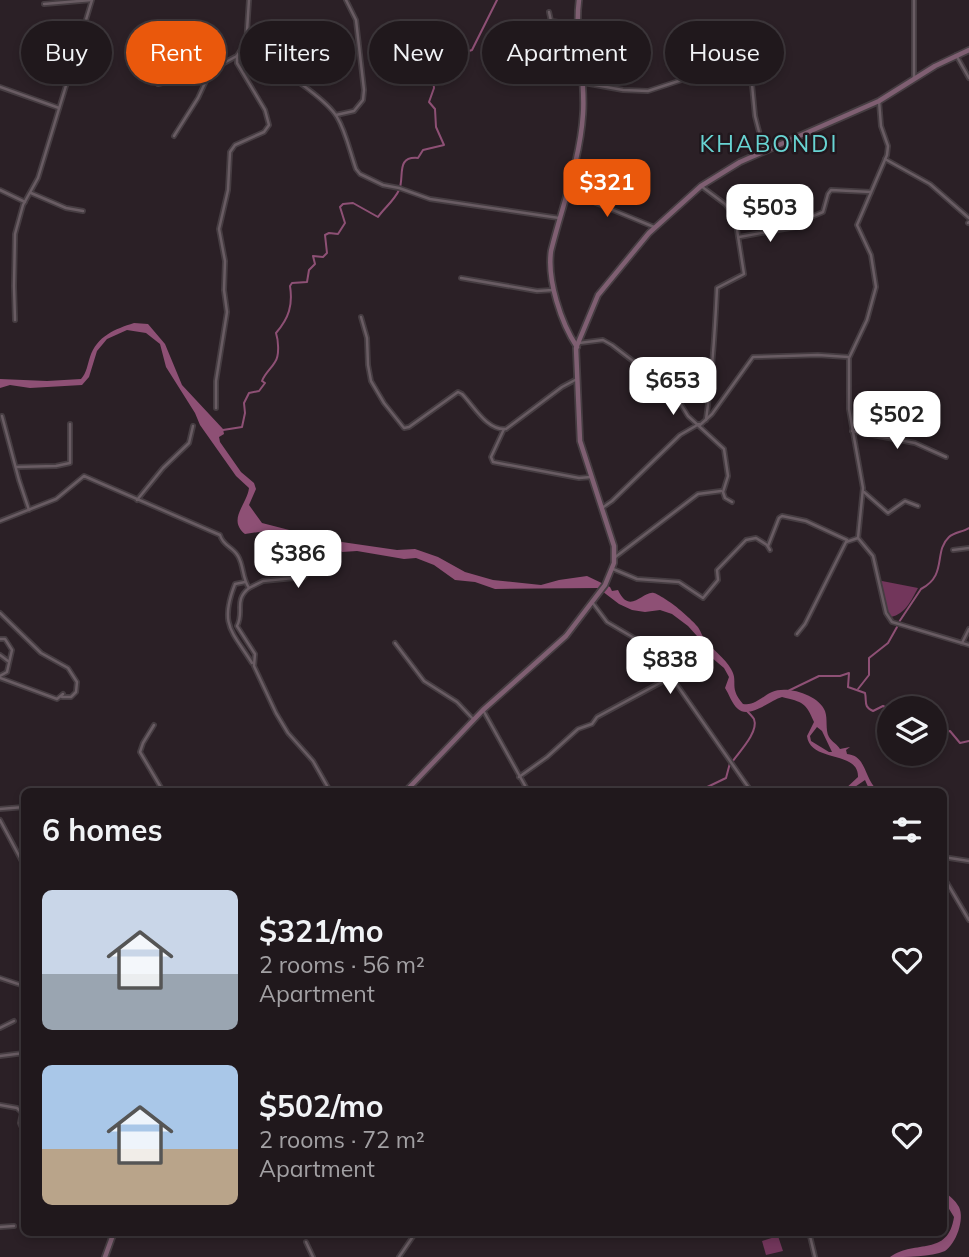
<!DOCTYPE html>
<html lang="en">
<head>
<meta charset="utf-8">
<style>
	body { margin:0; font-family:Mulish,sans-serif; background:#282125; color:#f1f3f6; height:100vh; display:flex; flex-direction:column; font-size:26px; white-space:nowrap }
	* { box-sizing:border-box; margin:0 }
	p { font-size:23px; color:#a2a0a3 }
	.icon { flex:none; width:38px; height:38px; fill:none; stroke:currentColor; stroke-width:2; stroke-linecap:round; stroke-linejoin:round }
	.map { position:relative; flex:1; overflow:hidden }
	.side { position:absolute; left:21px; top:788px; width:926px; height:448px; display:flex; flex-direction:column; background:#20181c; border-radius:10px; box-shadow:0 4px 10px #0003,0 0 0 2px #3d373b }
	.side>* { flex:none }
	.banner { position:absolute; left:21px; top:21px; width:928px; height:63px; display:flex; gap:14px }
	.tools { position:absolute; left:877px; top:696px; display:grid; gap:14px }
	.tools a { display:grid; place-items:center; width:70px; height:70px; border-radius:50%; background:#20181c; box-shadow:0 4px 10px #0003,0 0 0 2px #3d373b; font-size:35px }
	.price { position:absolute; translate:-50% -60px; padding:0 16px; border-radius:14px; background:#fff; color:#222; font-size:23px; line-height:46px; filter:drop-shadow(0 2px 4px #0008) }
	.price::after { content:''; position:absolute; left:50%; top:42px; width:21px; height:16px; margin-left:-10px; background:inherit; clip-path:polygon(0 0,100% 0,50% 100%) }
	.price.on { background:#ea580c; color:#fff }
	ul { padding:0; list-style:none }
	li { display:flex; align-items:center; gap:21px; height:175px; padding:0 21px }
	li span { display:grid; place-items:center; flex:none; width:196px; height:140px; border-radius:10px; color:#555 }
	li>.icon { margin-inline-start:auto }
	span .icon { width:84px; height:84px; fill:#fffc; stroke-width:1 }
	li b { font-size:30px }
	h2 { display:flex; justify-content:space-between; align-items:center; height:84px; padding:0 21px; font-size:30px }
	.pill { padding:0 24px; border-radius:32px; background:#20181c; box-shadow:0 4px 10px #0003,0 0 0 2px #3d373b; font-size:24px; line-height:63px }
	.pill.on { background:#ea580c; color:#fff }
	.map>svg:first-child { display:block }
	.forest { fill:#72365b }
	.water { fill:#8e5075; fill-rule:evenodd }
	.lines { fill:none; stroke-linecap:round; stroke-linejoin:round }
	.stream { stroke:#8e5075; stroke-width:2 }
	.street-casing { stroke:#463d42; stroke-width:6 }
	.secondary-casing { stroke:#463d42; stroke-width:8 }
	.street { stroke:#695c63; stroke-width:2.5 }
	.secondary { stroke:#7f5f72; stroke-width:4.5 }
	.labels { text-anchor:middle; stroke-width:5; stroke-linejoin:round; paint-order:stroke }
	.quarter-label { font-size:23px; letter-spacing:2px; fill:#68d4d3; stroke:#21171d }
</style>
</head>
<body>
<div class="map">
<svg width="969" height="1257" viewBox="0 0 969 1257">
	<rect width="100%" height="100%" fill="#2b2026"/>
	<g class="forest">
		<path d="M882 581 918 588C911 601 905 614 891 617L887 612 880 582Z"/>
		<path d="M778 1236 783 1251 766 1255 762 1241Z"/>
	</g>
	<g class="water">
		<path d="M134 323 148 324 165 344 182 385 223 429 224 434 219 437 220 442 241 472 254 483 256 489 249 505 262 523 328 540 397 550 415 549 438 557 465 572 493 580 541 585 559 580 587 576 610 587 612 591 618 590C630 616 643 590 654 593 658 594 665 599 668 601 674 604 693 621 697 626 701 631 702 636 705 640 713 650 725 658 731 669 739 682 728 687 743 704 755 706 761 697 772 692 787 685 819 695 825 711 828 719 825 730 829 737 832 742 837 744 840 749L850 747 846 750 847 754C867 756 863 777 878 791L869 789 865 780 849 791H843L858 777C859 750 810 763 807 736L814 722C806 703 803 702 782 697 771 700 749 719 738 709 732 704 729 694 725 688L729 677 724 668 705 652 697 636 688 626 672 614 660 610 645 612 632 610 619 604 598 588 495 589 475 582 455 580 434 565 416 558 404 559 357 551 342 552 339 549 284 538 265 531 245 534C227 519 247 505 249 488L236 476 200 425 195 413 166 367 160 344 146 333 127 330 107 339 97 351 89 377 82 385 30 388 10 385 0 388V379L47 381 81 379C87 372 87 366 90 357 97 336 115 329 134 323ZM817 727 822 731 832 752H829L811 741 810 736Z"/>
		<path d="M943 1191C949 1195 955 1200 959 1207 965 1219 956 1244 945 1251 931 1257 906 1257 890 1257 916 1239 948 1257 954 1217L943 1199Z"/>
	</g>
	<g class="lines">
		<g class="stream">
			<path d="M223 430 242 427 245 413 244 403 249 393 259 391 265 383 262 381C265 373 271 369 275 362 280 355 278 339 276 333 289 318 293 305 290 286L292 283 307 282 309 270 315 264 313 256 323 257 327 253 325 235 329 233 338 234 345 223 340 207 343 204 353 203 378 217C384 208 394 201 399 190 405 177 395 156 418 158L423 150 444 145 436 127 435 109 429 102 434 88 433 79 450 75 449 57 451 49 456 47 469 51 472 50 497 0"/>
			<path d="M899 622 921 589C948 575 933 552 949 537 954 532 963 532 969 528"/>
			<path d="M858 689 869 675V658L888 643 897 627"/>
			<path d="M788 691 819 676H840L849 673 848 687 865 693C867 701 863 707 873 711L883 706 889 709"/>
			<path d="M890 709 905 704 911 709"/>
			<path d="M916 709 923 700 933 709"/>
			<path d="M934 710 939 709 942 712V732L950 731 960 743 969 741"/>
			<path d="M732 762C739 752 759 732 754 719 752 716 749 713 746 710"/>
			<path d="M699 791 726 778 730 763"/>
		</g>
		<defs>
			<g id="street">
				<path d="M249 0 246 46C268 62 325 96 337 117 346 132 350 152 356 169L360 174 383 185 399 188 430 199 559 218"/>
				<path d="M44 4 91 0"/>
				<path d="M549 12 551 21 579 25"/>
				<path d="M956 55 969 78"/>
				<path d="M914 79V0"/>
				<path d="M584 83 623 90 648 91 694 76 719 73 751 74 755 116 764 151"/>
				<path d="M158 84 205 73 237 56"/>
				<path d="M0 87 59 108"/>
				<path d="M879 101 881 126 888 146 887 155 857 225 871 255 876 287 867 320 849 358V409L863 488 858 538 873 556 886 613 892 622 969 645"/>
				<path d="M336 115 354 111 363 100 364 90 356 20 346 0"/>
				<path d="M174 136 198 98 210 72"/>
				<path d="M885 159 930 184 969 218"/>
				<path d="M701 186 725 204 735 217 744 274 717 288C715 332 712 376 706 420"/>
				<path d="M0 190 25 202"/>
				<path d="M567 191 654 227"/>
				<path d="M31 193 66 208 83 211"/>
				<path d="M735 217 747 216 793 200 796 206 811 217 823 212 828 194 831 190 871 192"/>
				<path d="M968 223 969 222"/>
				<path d="M739 237 795 227"/>
				<path d="M461 278 537 291 553 290"/>
				<path d="M361 317 367 338 368 365 371 381 384 403 404 428 409 427 458 392 462 394C474 406 487 431 506 429L562 387 577 379"/>
				<path d="M15 320 14 286 15 234 23 205 38 178 92 0"/>
				<path d="M579 343 603 340 612 345 646 371 651 388 680 403 688 416 724 449 728 476 723 492 725 498 732 502"/>
				<path d="M216 408V381L227 312 224 290 225 261 219 229 228 190 230 152 235 145 264 132 269 125 265 110 237 63V56L245 43"/>
				<path d="M2 416 19 480 29 510"/>
				<path d="M700 425 712 414 753 357 818 355 848 357"/>
				<path d="M504 429 491 457 493 462 579 478 591 477"/>
				<path d="M852 431 915 443 946 457"/>
				<path d="M16 467 56 466 70 463V424"/>
				<path d="M864 492 888 513 905 501 918 506"/>
				<path d="M137 500 163 468 189 443 193 426"/>
				<path d="M602 508 612 501 680 435 699 424"/>
				<path d="M0 521 56 499 84 476 220 535C223 546 232 546 238 556 244 566 242 578 249 588 233 601 245 611 237 626L255 654 254 666 276 713 288 733 313 761 330 791"/>
				<path d="M768 546 779 518 782 516 806 521 847 540"/>
				<path d="M953 550 969 548"/>
				<path d="M614 558 698 494 721 491"/>
				<path d="M613 569 637 579 679 582 703 598 718 580 717 570 746 540 756 538 767 545 770 550"/>
				<path d="M245 582 235 584C219 625 232 631 252 663"/>
				<path d="M249 588 263 581 304 577 323 554H333"/>
				<path d="M592 602 607 622 646 645 654 652 751 791"/>
				<path d="M0 613 41 653 68 668 77 682 76 692 71 697H62"/>
				<path d="M797 634 805 624 846 542 858 538"/>
				<path d="M0 639H5L12 650 7 672 0 676"/>
				<path d="M395 643 424 681 457 702 474 720"/>
				<path d="M962 643 969 629"/>
				<path d="M0 655 8 661"/>
				<path d="M0 678 57 699 63 694"/>
				<path d="M483 710 528 791"/>
				<path d="M154 725 143 743 140 752 163 791"/>
				<path d="M519 777 547 757 578 729 592 724 597 717 671 677"/>
				<path d="M0 809 24 807"/>
				<path d="M0 820 24 865"/>
				<path d="M943 857 969 861"/>
				<path d="M943 876 969 920"/>
				<path d="M0 978 24 986"/>
				<path d="M0 1028 14 1021"/>
				<path d="M0 1056 24 1053"/>
				<path d="M0 1105 17 1108 22 1113 20 1123 24 1132"/>
				<path d="M0 1227 14 1226"/>
				<path d="M105 1232 112 1238"/>
				<path d="M809 1232 815 1257"/>
				<path d="M306 1242 313 1257"/>
				<path d="M399 1257 416 1232"/>
			</g>
			<g id="secondary">
				<path d="M577 347C561 323 547 280 551 251 562 206 580 161 583 114 586 76 574 37 579 0"/>
				<path d="M406 791 483 710 566 636 605 585 614 563V546L580 441 576 348 598 295 649 233 701 186 740 162 879 101 935 66 969 50"/>
				<path d="M105 1257 114 1232"/>
			</g>
		</defs>
		<use href="#street" class="street-casing"/>
		<use href="#secondary" class="secondary-casing"/>
		<use href="#street" class="street"/>
		<use href="#secondary" class="secondary"/>
	</g>
	<g class="labels">
		<g class="quarter-label">
			<text x="769" y="152">KHABONDI</text>
		</g>
	</g>
</svg>
<div class="tools">
<a><svg class="icon" aria-label="layers" viewBox="0 0 24 24"><path d="M12 4l9 5-9 5-9-5zM3 14l9 5 9-5"/></svg></a>
</div>
<b class="price on" style="left:607px;top:219px">$321</b>
<b class="price" style="left:770px;top:244px">$503</b>
<b class="price" style="left:673px;top:417px">$653</b>
<b class="price" style="left:897px;top:451px">$502</b>
<b class="price" style="left:298px;top:590px">$386</b>
<b class="price" style="left:670px;top:696px">$838</b>
<div class="banner">
<a class="pill">Buy</a>
<a class="pill on">Rent</a>
<a class="pill">Filters</a>
<a class="pill">New</a>
<a class="pill">Apartment</a>
<a class="pill">House</a>
</div>
<section class="side">
<h2>6 homes<svg class="icon" aria-label="filters" viewBox="0 0 24 24"><path d="M4 7h16M4 17h16"/><circle cx="9" cy="7" r="2"/><circle cx="15" cy="17" r="2"/></svg></h2>
<ul>
<li><span style="background:linear-gradient(#c9d6e8 60%,#9aa5b1 0)"><svg class="icon" aria-label="home" viewBox="0 0 24 24"><path d="M3 11l9-7 9 7M6 9v11h12V9"/></svg></span><div><b>$321/mo</b><p>2 rooms · 56 m²</p><p>Apartment</p></div><svg class="icon" aria-label="heart" viewBox="0 0 24 24"><path d="M12 20l-8-8c-3-5 5-10 8-4 3-6 11-1 8 4z"/></svg></li>
<li><span style="background:linear-gradient(#a9c7e8 60%,#b9a48a 0)"><svg class="icon" aria-label="home" viewBox="0 0 24 24"><path d="M3 11l9-7 9 7M6 9v11h12V9"/></svg></span><div><b>$502/mo</b><p>2 rooms · 72 m²</p><p>Apartment</p></div><svg class="icon" aria-label="heart" viewBox="0 0 24 24"><path d="M12 20l-8-8c-3-5 5-10 8-4 3-6 11-1 8 4z"/></svg></li>
</ul>
</section>
</div>
</body>
</html>
